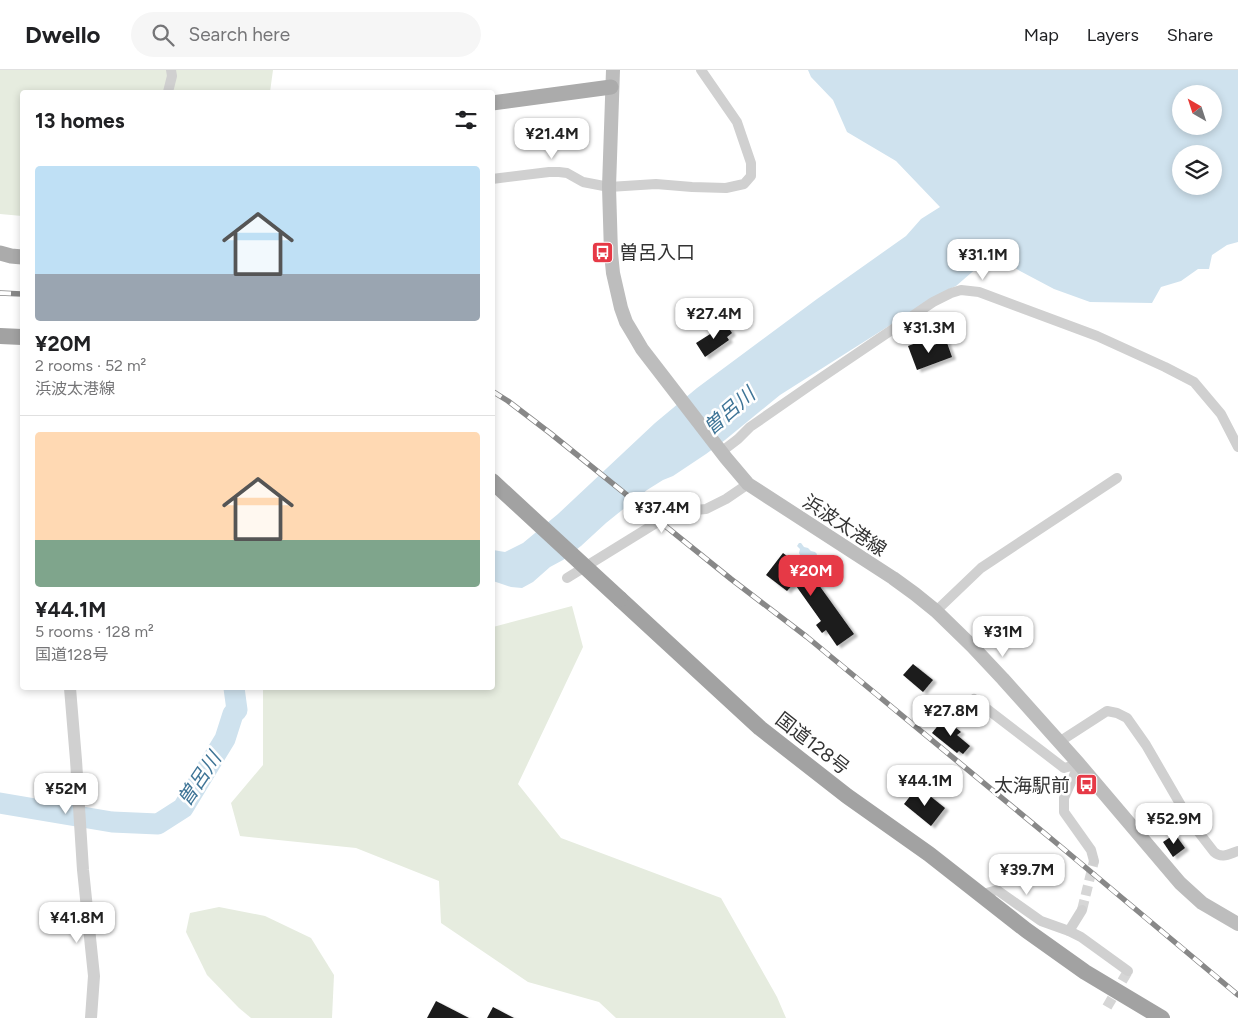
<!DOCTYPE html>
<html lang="en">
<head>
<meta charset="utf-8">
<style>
	body { margin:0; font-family:Figtree,"Noto Sans JP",sans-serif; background:#f6f6f6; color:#202124; height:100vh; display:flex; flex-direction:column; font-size:19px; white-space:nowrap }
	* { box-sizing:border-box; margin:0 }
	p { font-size:16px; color:#757577 }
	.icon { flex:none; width:28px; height:28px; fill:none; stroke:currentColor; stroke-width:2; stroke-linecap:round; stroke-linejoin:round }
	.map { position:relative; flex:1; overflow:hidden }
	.details { position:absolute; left:20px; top:20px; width:475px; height:600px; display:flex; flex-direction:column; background:#fff; border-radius:5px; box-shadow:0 2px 8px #0003 }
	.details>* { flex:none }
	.needle { width:32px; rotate:321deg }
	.tools { position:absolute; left:1172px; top:15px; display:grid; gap:10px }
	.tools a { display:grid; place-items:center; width:50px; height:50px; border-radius:50%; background:#fff; box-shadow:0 2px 8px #0003; font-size:25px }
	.price { position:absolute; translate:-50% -42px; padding:0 11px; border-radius:10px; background:#fff; color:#222; font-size:16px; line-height:32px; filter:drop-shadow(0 1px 2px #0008) }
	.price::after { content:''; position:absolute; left:50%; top:30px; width:15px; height:11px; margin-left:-8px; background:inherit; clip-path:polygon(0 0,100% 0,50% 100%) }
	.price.selected { background:#e63946; color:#fff }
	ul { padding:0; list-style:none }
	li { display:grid; align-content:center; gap:10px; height:265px; padding:0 15px }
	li+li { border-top:1px solid #e0e0e0 }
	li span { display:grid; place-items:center; height:155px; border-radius:5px; color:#555 }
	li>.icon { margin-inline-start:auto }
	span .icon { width:90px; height:90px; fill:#fffc; stroke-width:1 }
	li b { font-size:21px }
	h2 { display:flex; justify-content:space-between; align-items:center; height:60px; padding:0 15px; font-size:21px }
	header { display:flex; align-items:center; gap:30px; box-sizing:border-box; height:70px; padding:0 25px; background:#fff; border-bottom:1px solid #e0e0e0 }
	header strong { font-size:24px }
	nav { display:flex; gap:28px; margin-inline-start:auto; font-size:18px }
	.search { width:350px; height:45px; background:#f6f6f6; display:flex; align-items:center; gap:12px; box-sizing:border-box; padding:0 18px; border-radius:28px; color:#757577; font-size:19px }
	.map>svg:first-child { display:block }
	.green { fill:#e6ecdf }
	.water { fill:#cfe2ee; fill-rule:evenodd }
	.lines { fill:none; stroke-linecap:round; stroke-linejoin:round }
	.river { stroke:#cfe2ee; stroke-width:21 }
	.building { fill:#1a1a1a; filter:url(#shadow) }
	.minor-tunnel { stroke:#d6d6d6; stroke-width:10; stroke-dasharray:10 5; stroke-linecap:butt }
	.minor { stroke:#d0d0d0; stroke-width:10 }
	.tertiary { stroke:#d0d0d0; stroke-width:12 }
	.secondary { stroke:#bdbdbd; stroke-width:14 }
	.primary { stroke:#ababab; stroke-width:15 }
	.trunk { stroke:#a2a2a2; stroke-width:16 }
	.rail-casing { stroke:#888; stroke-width:5.5 }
	.rail { stroke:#fff; stroke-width:4; stroke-dasharray:11; stroke-linecap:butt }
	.trunk-bridge { stroke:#a2a2a2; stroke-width:16 }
	.labels { text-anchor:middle; stroke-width:5; stroke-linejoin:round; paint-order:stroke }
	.poi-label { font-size:19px; fill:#333; stroke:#fff; text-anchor:start }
	.street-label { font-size:19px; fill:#333; stroke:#fff }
	.water-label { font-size:20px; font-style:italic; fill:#3f7597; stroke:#fff }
</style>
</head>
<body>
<header>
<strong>Dwello</strong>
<div class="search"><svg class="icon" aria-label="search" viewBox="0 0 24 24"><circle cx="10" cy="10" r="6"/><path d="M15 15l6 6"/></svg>Search here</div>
<nav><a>Map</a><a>Layers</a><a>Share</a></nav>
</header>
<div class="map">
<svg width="1238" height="948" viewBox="0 0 1238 948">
	<defs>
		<filter id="shadow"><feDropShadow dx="4" dy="2.5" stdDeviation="1" flood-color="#0004"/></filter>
	</defs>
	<rect width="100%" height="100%" fill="#fff"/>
	<g class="green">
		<path d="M0 0H273L270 22H22V146L0 144Z"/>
		<path d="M572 536 583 577 518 714 561 768 721 828 777 927 786 948H616L599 932 528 912 441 853 439 811 356 778 240 766 231 733 263 695V618H492L493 557Z"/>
		<path d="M219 837 265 846 311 868 334 905 332 948H251L239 938 207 905 186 862 190 843Z"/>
	</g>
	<g class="water">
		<path d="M808 0H1238V172L1227 175 1212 185 1209 199H1198L1181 211 1161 217 1152 233 1090 232 1054 219 1020 201 993 184 956 216 945 221 903 247 780 325 725 370 706 384 673 406 663 410 647 420 606 453 581 476 563 490 550 497 533 512 522 518 511 517 493 511V480L505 482 523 473 558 444 655 353 697 318 817 229 906 166 921 149 940 137 896 91 847 62 833 30 811 7ZM1181 24H1214V56H1181ZM1181 84H1214V116H1181Z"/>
		<path d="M799 473H801L804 477 808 478 811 481 815 482 817 484 816 487 813 489 810 487 804 488 801 487 799 483 800 479 797 476Z"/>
	</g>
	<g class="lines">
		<path class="river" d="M0 733 112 752 158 754 183 738 225 669 233 644 237 640 234 618"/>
	</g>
	<g class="building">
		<path d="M726 254 732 263 727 267 729 270 705 287 696 273Z"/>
		<path d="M924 270 927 278 946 270 952 287 917 300 908 276Z"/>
		<path d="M783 483 811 504 854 564 837 576 826 560 822 563 816 555 821 551 794 513 787 521 766 505Z"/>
		<path d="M913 594 933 610 923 622 903 605Z"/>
		<path d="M944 648 961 662 957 665 970 676 963 684 959 681 957 683 932 663Z"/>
		<path d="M915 720 922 726 925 722 945 738 931 756 904 734Z"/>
		<path d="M1175 764 1185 778 1173 787 1163 772Z"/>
		<path d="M436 931 469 948H427Z"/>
		<path d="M493 937 514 948H487Z"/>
	</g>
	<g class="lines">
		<g class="minor-tunnel">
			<path d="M1082 840 1094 791"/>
			<path d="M1107 937 1128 901"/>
		</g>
		<g class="minor">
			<path d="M168 22 172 6 171 0"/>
			<path d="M492 109 549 102H559L567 103 583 112 609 117 656 114 692 117 726 118 744 114 751 106V93L737 52 701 0"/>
			<path d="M721 382 738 369 750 357 812 314 933 232 951 223 961 220 979 222 1097 266 1165 297 1194 312 1221 344 1238 377"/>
			<path d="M567 508 674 442 706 439 726 429 748 414"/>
			<path d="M936 541 981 498 1117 408"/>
			<path d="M963 638 974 629 1064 698 1079 694"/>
			<path d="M1059 672 1107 641 1117 643 1127 648 1146 675 1190 751 1214 782C1222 789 1229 784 1238 781"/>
			<path d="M1079 694 1064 728V742L1091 780 1094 791"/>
			<path d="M980 825 997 820 1041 851 1069 861 1082 840"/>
			<path d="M1069 861 1081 867 1128 901"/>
		</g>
		<path class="tertiary" d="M70 618 76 690 83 800 94 906 91 948"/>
		<path class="secondary" d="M613 0 609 117 611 183 613 203 621 238 626 252 635 267 642 279 726 388 748 414 893 508 915 524 936 541 972 576 1003 609 1079 694 1180 813 1202 833 1238 854"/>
		<g class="primary">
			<path d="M492 33 611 17"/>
			<path d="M0 183 11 186 22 187"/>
		</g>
		<g class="trunk">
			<path d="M0 266 22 267"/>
			<path d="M620 529 760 658 847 726 929 784 1026 860 1085 902 1162 948"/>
		</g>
		<defs>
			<g id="rail">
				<path d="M0 223 22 224"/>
				<path d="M492 321 508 331 550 363 731 509 807 567 1054 771 1238 925"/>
			</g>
		</defs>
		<use href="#rail" class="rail-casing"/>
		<use href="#rail" class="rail"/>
		<path class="trunk-bridge" d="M492 411 620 529"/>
	</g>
	<defs>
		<symbol id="bus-square" viewBox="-11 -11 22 22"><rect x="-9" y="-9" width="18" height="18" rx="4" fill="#e63946" stroke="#fff"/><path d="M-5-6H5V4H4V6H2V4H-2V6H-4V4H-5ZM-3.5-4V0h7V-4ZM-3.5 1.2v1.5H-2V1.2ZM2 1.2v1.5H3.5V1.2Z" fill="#fff"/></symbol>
	</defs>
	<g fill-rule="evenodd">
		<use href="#bus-square" x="590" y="170" width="25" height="25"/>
		<use href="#bus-square" x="1074" y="702" width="25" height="25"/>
	</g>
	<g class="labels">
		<g class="poi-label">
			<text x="619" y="189">曽呂入口</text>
			<text x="1070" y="722" text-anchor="end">太海駅前</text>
		</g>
		<g class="street-label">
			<text transform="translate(845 455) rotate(33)" y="7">浜波太港線</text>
			<text transform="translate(813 673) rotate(38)" y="7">国道128号</text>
		</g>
		<g class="water-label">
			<text transform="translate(729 341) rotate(-41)" y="7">曽呂川</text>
			<text transform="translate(199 709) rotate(-56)" y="7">曽呂川</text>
		</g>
	</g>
</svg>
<div class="tools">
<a><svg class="needle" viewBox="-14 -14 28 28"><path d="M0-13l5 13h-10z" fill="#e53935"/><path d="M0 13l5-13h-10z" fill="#757577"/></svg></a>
<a><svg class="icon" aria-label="layers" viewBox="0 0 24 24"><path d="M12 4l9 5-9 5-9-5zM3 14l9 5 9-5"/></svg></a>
</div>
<b class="price" style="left:552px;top:90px">¥21.4M</b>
<b class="price" style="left:983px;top:211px">¥31.1M</b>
<b class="price" style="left:714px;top:270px">¥27.4M</b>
<b class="price" style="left:929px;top:284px">¥31.3M</b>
<b class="price" style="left:662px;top:464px">¥37.4M</b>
<b class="price selected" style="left:811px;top:527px">¥20M</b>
<b class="price" style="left:1003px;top:588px">¥31M</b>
<b class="price" style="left:951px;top:667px">¥27.8M</b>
<b class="price" style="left:925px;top:737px">¥44.1M</b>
<b class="price" style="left:66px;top:745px">¥52M</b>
<b class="price" style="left:1174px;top:775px">¥52.9M</b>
<b class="price" style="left:1027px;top:826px">¥39.7M</b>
<b class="price" style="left:77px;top:874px">¥41.8M</b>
<section class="details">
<h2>13 homes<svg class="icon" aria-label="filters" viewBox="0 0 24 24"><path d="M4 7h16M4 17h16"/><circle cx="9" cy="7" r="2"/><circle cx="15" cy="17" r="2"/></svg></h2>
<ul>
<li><span style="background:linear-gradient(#bfe0f5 70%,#9aa5b1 0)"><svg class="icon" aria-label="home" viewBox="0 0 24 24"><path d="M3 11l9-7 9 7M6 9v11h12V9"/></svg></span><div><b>¥20M</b><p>2 rooms · 52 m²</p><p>浜波太港線</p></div></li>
<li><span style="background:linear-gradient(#ffd9b3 70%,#7fa58c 0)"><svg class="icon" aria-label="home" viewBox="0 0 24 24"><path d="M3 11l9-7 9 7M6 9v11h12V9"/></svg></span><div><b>¥44.1M</b><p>5 rooms · 128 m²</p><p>国道128号</p></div></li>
</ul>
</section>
</div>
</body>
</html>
